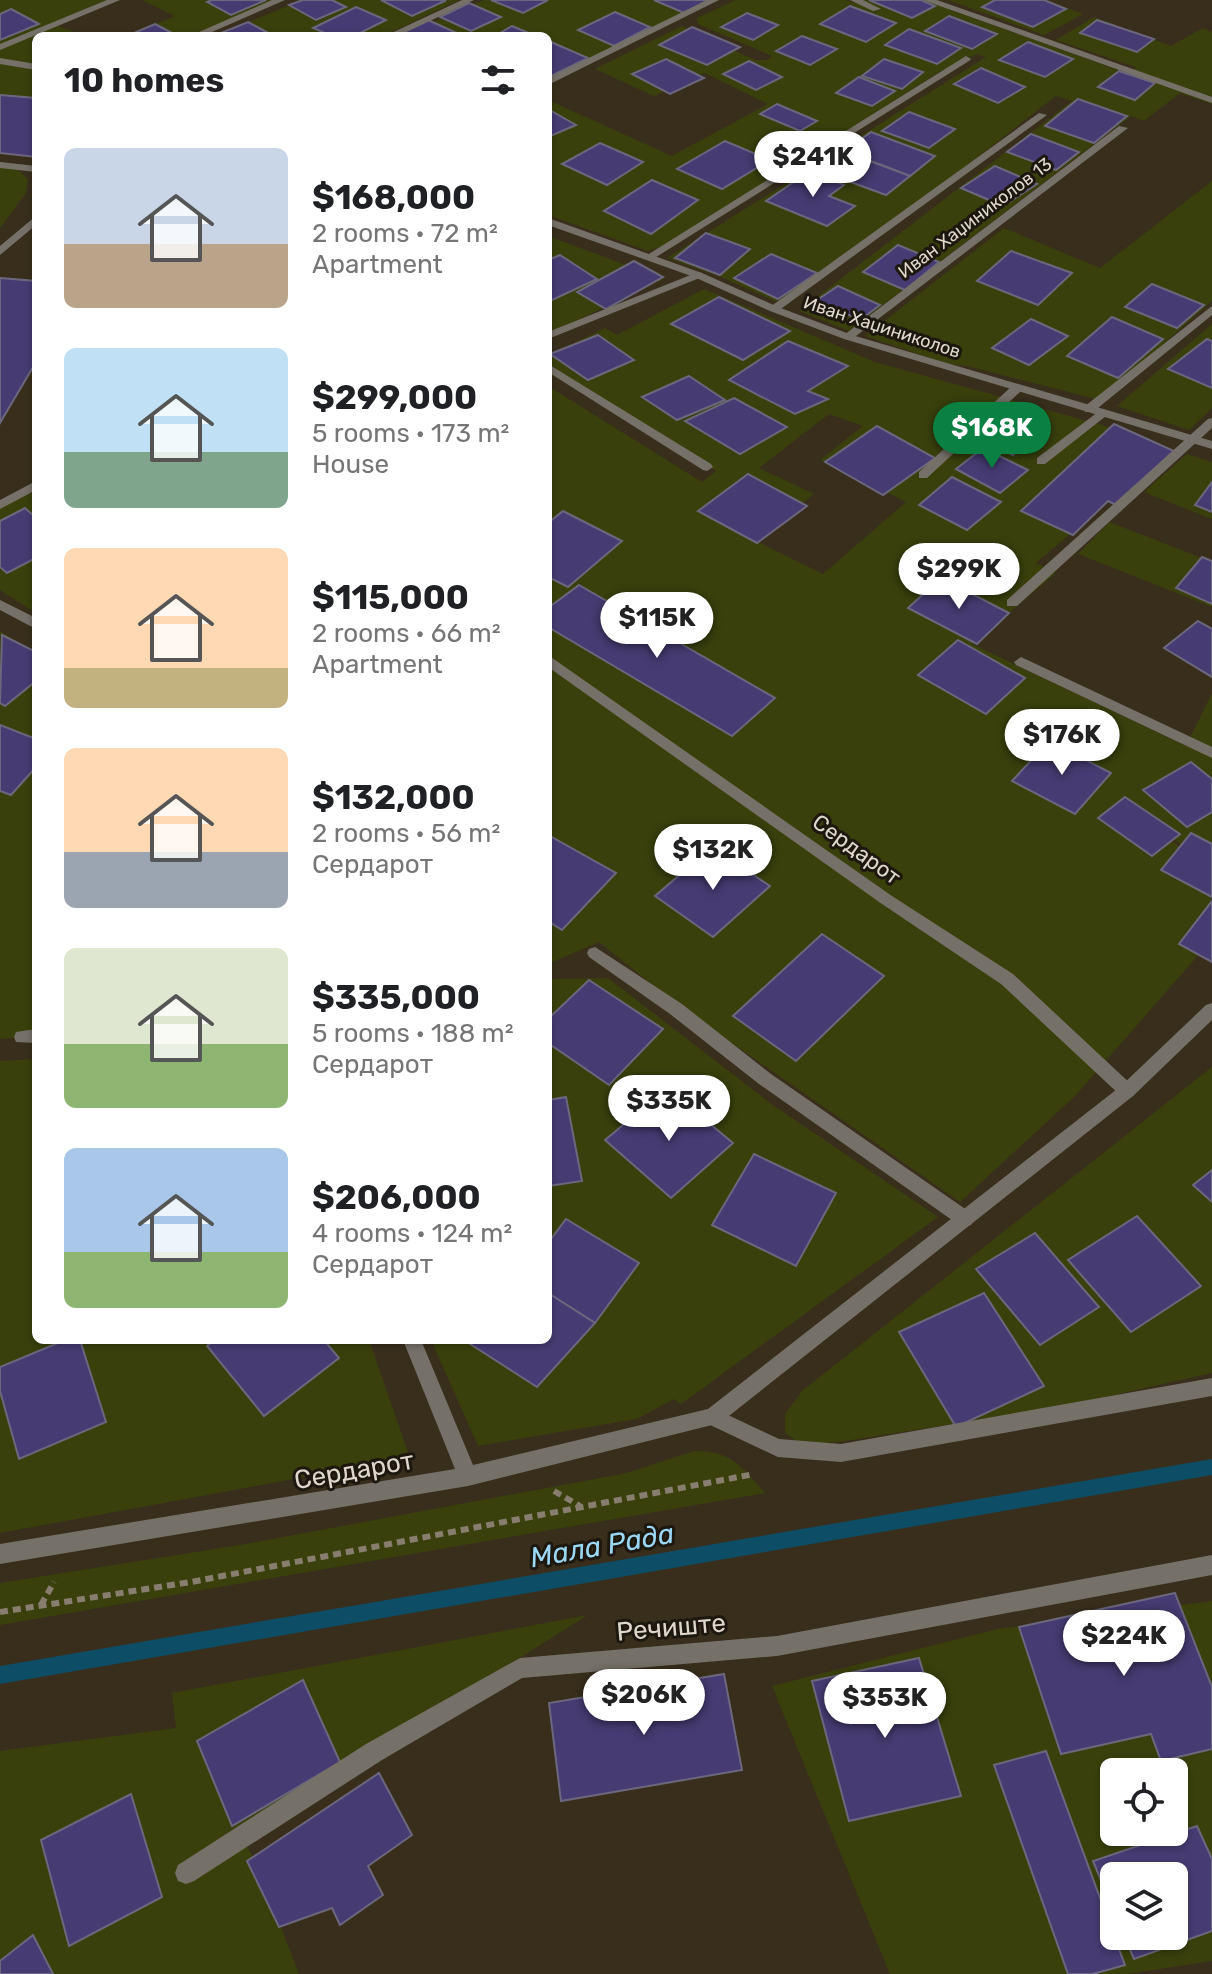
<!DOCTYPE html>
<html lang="en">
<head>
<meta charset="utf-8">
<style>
	body { margin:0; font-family:Rubik,sans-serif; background:#f6f6f6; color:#202124; height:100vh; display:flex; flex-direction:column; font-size:30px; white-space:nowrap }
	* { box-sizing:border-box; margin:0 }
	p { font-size:26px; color:#757577 }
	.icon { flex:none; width:44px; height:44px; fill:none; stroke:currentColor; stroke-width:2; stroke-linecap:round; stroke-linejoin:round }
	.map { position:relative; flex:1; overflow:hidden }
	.drawer { position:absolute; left:32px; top:32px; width:520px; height:1312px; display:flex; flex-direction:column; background:#fff; border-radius:12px; box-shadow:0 2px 6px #0004 }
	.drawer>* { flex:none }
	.controls { position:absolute; left:1100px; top:1758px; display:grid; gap:16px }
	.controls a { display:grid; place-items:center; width:88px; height:88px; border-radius:12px; background:#fff; box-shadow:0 2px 6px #0004; font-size:40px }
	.price { position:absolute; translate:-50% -68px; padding:0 18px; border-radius:28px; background:#fff; color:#222; font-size:26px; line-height:52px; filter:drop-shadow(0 2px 4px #0008) }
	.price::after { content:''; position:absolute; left:50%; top:48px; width:24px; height:18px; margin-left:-12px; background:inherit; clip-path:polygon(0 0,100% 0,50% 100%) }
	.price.current { background:#0b8043; color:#fff }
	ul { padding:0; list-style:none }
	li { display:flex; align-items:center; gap:24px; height:200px; padding:0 32px }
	li span { display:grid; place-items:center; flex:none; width:224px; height:160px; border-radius:12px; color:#555 }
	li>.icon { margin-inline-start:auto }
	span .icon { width:96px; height:96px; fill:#fffc; stroke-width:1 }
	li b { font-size:34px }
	h2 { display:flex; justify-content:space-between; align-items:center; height:96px; padding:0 32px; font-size:34px }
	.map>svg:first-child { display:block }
	.green { fill:#39400c; fill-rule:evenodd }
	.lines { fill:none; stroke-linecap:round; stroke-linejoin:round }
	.stream { fill:#0e4d66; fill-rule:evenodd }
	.building { fill:#463b72; stroke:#6b687e; stroke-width:2 }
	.path { stroke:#877e6f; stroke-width:6; stroke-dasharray:8 5; stroke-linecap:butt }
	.lane { fill:#767168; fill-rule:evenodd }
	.street { fill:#767168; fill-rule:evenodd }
	.labels { text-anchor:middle; stroke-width:6; stroke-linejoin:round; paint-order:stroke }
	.far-street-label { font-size:18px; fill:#ded7cc; stroke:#1c170f }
	.street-label { font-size:22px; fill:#ded7cc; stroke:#1c170f }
	.near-street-label { font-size:26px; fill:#ded7cc; stroke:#1c170f }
	.near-water-label { font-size:28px; font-style:italic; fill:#9cd7f4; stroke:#1c170f }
</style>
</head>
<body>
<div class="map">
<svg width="1212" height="1974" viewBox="0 0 1212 1974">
	<rect width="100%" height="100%" fill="#392e1c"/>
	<g class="green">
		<path d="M0 0H111L58 26 86 36H36V65L0 60Z"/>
		<path d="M142 0H274L193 36H128L175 16Z"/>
		<path d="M302 0H459L383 36H216Z"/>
		<path d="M484 0H709L548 79V36H402Z"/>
		<path d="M736 0H845L855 3 857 0H924L1129 74 1136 67 1056 40 1094 17 1171 46 1203 28 1212 32V104L1180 93 1144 121 1131 116 849 331 799 311 1072 101 1056 96 804 292 775 301 721 277 667 258 986 57 977 54 941 71 666 245 648 251 548 215V100L672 156 768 104 705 73 654 96 595 69 682 26 755 60H767L772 56 698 24 697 18Z"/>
		<path d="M948 0H1045L1083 14 1044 35Z"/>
		<path d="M0 61 36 67V98L0 95Z"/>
		<path d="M0 165 15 166 28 180 26 193 0 228Z"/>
		<path d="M1212 181V301L1100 400 967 366 948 364 865 336 1004 228 1100 268Z"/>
		<path d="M548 236 664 279 548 334Z"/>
		<path d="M704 289 875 362 1105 426 1170 449 1036 563 1056 573 972 644 1186 746 1212 693V863L1116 805 1118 810 1212 865V957L1201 952 1075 1096 960 1202 683 1009 599 942 548 964V386L702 482 716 471 548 365V356L605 328 617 335ZM829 414 863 426 820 460 906 502 823 574 756 541 814 494 759 468Z"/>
		<path d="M1212 324V408L1189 430 1117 406Z"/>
		<path d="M1187 454 1212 462V519L1144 492Z"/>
		<path d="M36 485V613L0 590V505Z"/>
		<path d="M1109 522 1212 562V607L1078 554Z"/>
		<path d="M0 631 36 653V1036L0 1039Z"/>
		<path d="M548 967 552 979 608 978 770 1103 938 1217 681 1404 674 1399 636 1419 478 1446 431 1340H548Z"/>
		<path d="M36 1059V1340H369L408 1452 370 1465 0 1533V1061Z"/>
		<path d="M1212 1067V1373L1060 1407 845 1441 802 1445 785 1433V1414L802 1391Z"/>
		<path d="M694 1451C731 1450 743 1468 765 1493L0 1625V1583L240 1545 627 1473Z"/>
		<path d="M1212 1601V1961L1126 1974H890L772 1686 998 1629ZM1114 1772H1174V1832H1114ZM1114 1876H1174V1936H1114Z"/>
		<path d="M588 1615 239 1833 256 1862 299 1974H0V1751L176 1728 172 1693Z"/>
	</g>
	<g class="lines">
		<path class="stream" d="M1212 1459V1475L0 1684V1666Z"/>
	</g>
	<g class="building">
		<path d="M212 0H266L231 15 207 2Z"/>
		<path d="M303 0H332L346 7 316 20 289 5Z"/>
		<path d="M381 0H443L445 1 412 16Z"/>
		<path d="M491 0H548L523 13Z"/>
		<path d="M654 0H709L684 13Z"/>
		<path d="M869 0H921L935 6 912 18Z"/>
		<path d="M995 0H1044L1066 9 1033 27 982 7Z"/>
		<path d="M469 3 501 17 471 31 440 17Z"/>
		<path d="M850 6 896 23 866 42 820 24Z"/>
		<path d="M356 7 386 20 354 36H332L313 28Z"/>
		<path d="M11 9 39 24 0 40V14Z"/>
		<path d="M615 12 650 27 614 46 578 30Z"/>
		<path d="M747 13 778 25 753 40 721 27Z"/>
		<path d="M949 16 997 34 972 49 925 31Z"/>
		<path d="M428 20 461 35 395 36Z"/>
		<path d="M1097 20 1154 39 1137 52 1080 33Z"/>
		<path d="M248 22 272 35H216Z"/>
		<path d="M155 24 176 35 127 36Z"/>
		<path d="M512 26 536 36H495Z"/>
		<path d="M692 27 740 47 707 65 659 45Z"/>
		<path d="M909 29 961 48 937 64 885 45Z"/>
		<path d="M802 36 837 49 810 65 776 51Z"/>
		<path d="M551 42 588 58 549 77 548 43Z"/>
		<path d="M1028 42 1073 59 1045 77 999 60Z"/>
		<path d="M666 59 704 78 670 94 632 74Z"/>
		<path d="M884 59 923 72 902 89 862 76Z"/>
		<path d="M749 61 782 77 756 90 723 74Z"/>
		<path d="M981 68 1025 87 998 103 954 84Z"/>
		<path d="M1119 71 1155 83 1135 100 1098 87Z"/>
		<path d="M859 77 895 91 872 106 836 93Z"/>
		<path d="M0 95 36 98V157L0 153Z"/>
		<path d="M1078 99 1127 116 1094 143 1045 126Z"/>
		<path d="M777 104 817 121 800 131 760 114Z"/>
		<path d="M548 109 576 125 548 137Z"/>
		<path d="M909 112 955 129 929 148 882 131Z"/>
		<path d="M871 132 935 156 910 176 845 151Z"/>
		<path d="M1031 134 1079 152 1056 170 1007 152Z"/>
		<path d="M725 141 770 160 722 189 677 169Z"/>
		<path d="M600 143 643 162 607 185 562 164Z"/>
		<path d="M843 151 910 176 886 195 818 170Z"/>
		<path d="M995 166 1037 184 1003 206 961 188Z"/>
		<path d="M810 171 844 185 829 196 855 206 827 226 766 201Z"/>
		<path d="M652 180 698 200 651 234 604 211Z"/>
		<path d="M706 233 750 249 720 275 675 258Z"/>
		<path d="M898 245 939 262 905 290 863 272Z"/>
		<path d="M1011 251 1072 273 1038 305 977 281Z"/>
		<path d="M771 254 817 273 778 299 734 278Z"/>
		<path d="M560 255 597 279 550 301 548 260Z"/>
		<path d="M634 261 663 277 606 309 577 292Z"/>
		<path d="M0 278 36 281V362L0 423Z"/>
		<path d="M1152 284 1204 305 1177 328 1125 307Z"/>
		<path d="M838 286 880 305 860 320 817 300Z"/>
		<path d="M719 297 790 331 743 360 671 324Z"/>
		<path d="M1112 317 1163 339 1118 378 1067 356Z"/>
		<path d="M1031 319 1068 336 1029 365 992 348Z"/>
		<path d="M598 335 634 360 588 380 550 354Z"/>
		<path d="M1207 339 1212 341V388L1168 369Z"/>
		<path d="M788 341 848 366 808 391 828 399 795 414 729 380Z"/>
		<path d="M689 376 725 400 677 420 642 397Z"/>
		<path d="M734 398 787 427 740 454 685 421Z"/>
		<path d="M1014 413 1045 426 1013 455 983 441Z"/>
		<path d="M1114 424 1174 451 1116 505 1108 501 1073 535 1021 511Z"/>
		<path d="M877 426 935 458 883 495 825 462Z"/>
		<path d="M983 448 1028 470 1000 493 956 469Z"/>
		<path d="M748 474 807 506 757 543 698 511Z"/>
		<path d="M952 477 1001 502 967 530 919 505Z"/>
		<path d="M1212 482V512L1195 505Z"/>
		<path d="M25 508 36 518V558L7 573 0 567V521Z"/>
		<path d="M563 511 622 541 568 587 548 577V523Z"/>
		<path d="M1202 557 1212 561V604L1176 588Z"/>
		<path d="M941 578 1009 613 977 644 908 608Z"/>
		<path d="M579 585 775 698 732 736 548 627V608Z"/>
		<path d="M1198 621 1212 629V677L1164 648Z"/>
		<path d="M2 635 36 652V681L5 706 0 703Z"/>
		<path d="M958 640 1025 678 986 714 918 675Z"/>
		<path d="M0 725 36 739V767L11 795 0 791Z"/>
		<path d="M1049 741 1111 773 1075 814 1012 781Z"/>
		<path d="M1191 762 1212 779V812L1187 827 1143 790Z"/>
		<path d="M1125 797 1180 834 1152 856 1098 818Z"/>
		<path d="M1191 833 1212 844V897L1161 870Z"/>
		<path d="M550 836 616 873 562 930 548 921Z"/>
		<path d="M712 847 770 886 713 937 655 896Z"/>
		<path d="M1212 901V962L1179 944Z"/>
		<path d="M822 934 884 976 796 1061 733 1016Z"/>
		<path d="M589 980 663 1029 609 1085 548 1043V1019Z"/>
		<path d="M667 1088 733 1143 671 1198 605 1140Z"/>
		<path d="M566 1097 582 1181 548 1186V1100Z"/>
		<path d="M754 1154 836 1193 796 1266 712 1225Z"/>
		<path d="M1212 1170V1202L1193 1185Z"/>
		<path d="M1137 1216 1201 1286 1131 1332 1068 1260Z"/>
		<path d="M566 1219 639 1263 595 1323 548 1293V1243Z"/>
		<path d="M1035 1233 1099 1307 1040 1345 976 1269Z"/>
		<path d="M548 1293 595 1323 537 1387 467 1342 548 1340Z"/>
		<path d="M984 1293 1044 1386 956 1427 899 1332Z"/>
		<path d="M65 1340H80L106 1422 19 1459 0 1391V1367Z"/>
		<path d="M215 1340H324L339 1358 264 1416 207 1346Z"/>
		<path d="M1175 1593 1212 1687V1749L1161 1761 1151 1734 1061 1754 1019 1627Z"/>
		<path d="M919 1658 961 1796 849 1821 812 1681Z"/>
		<path d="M724 1674 742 1770 561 1801 549 1703Z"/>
		<path d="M303 1680 340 1762 232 1826 197 1741Z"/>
		<path d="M1046 1751 1114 1936 1125 1965 1093 1974H1068L994 1765Z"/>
		<path d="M379 1773 412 1835 368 1866 383 1895 340 1925 332 1908 279 1927 247 1861Z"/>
		<path d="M131 1794 162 1897 69 1946 41 1840Z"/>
		<path d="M1197 1826 1212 1859V1931L1134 1959 1124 1936H1174V1876H1114V1912L1093 1861Z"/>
		<path d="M33 1935 53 1974H0V1961Z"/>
	</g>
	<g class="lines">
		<g class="path">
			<path d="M554 1491 580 1506"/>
			<path d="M41 1605 54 1582"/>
			<path d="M0 1612 191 1582 754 1474"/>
		</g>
		<g class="lane">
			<path d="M107 0H120L0 50V44Z"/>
			<path d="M272 0H285L203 36H190Z"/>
			<path d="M462 0H474L398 36H385Z"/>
			<path d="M707 0H719L548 85V78Z"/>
			<path d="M850 0H863L881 9 873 11Z"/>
			<path d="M923 0H937L1212 97V103Z"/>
			<path d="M966 56 971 59 969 61 653 259 644 257Z"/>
			<path d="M1039 113 1047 115 778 311H770V307Z"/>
			<path d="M1119 126 1128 128 852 339H844V335Z"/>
			<path d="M0 162 36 166V172L0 168Z"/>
			<path d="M36 216V225L0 255V246Z"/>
			<path d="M698 272 702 273V277L548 339V332Z"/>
			<path d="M1212 306V315L1093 412H1085V406Z"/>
			<path d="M548 364 711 464 713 467 707 471 703 470 548 372Z"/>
			<path d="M1016 385 1022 389 1020 392 927 478H919V472L1012 386Z"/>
			<path d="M1102 409 1106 410V416L1045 464H1037V458Z"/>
			<path d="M1212 418V428L1017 606H1007V600L1208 419Z"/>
			<path d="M36 481V490L0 509V500Z"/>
			<path d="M548 655 892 896 1013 974 1133 1086 1135 1091 1133 1096 1127 1098 1121 1096 1001 984 882 904 548 667Z"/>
			<path d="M1021 657 1212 747V758L1016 665 1014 662Z"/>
			<path d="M595 947 682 1004 771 1074 971 1213 974 1219 971 1225 965 1227 959 1225 759 1084 670 1014 589 957 587 953 589 949Z"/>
			<path d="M36 1029V1043L16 1042 14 1037 16 1032Z"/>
			<path d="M1212 1378V1396L841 1462 778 1457 706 1423 703 1417 706 1411 713 1408 779 1439 841 1444Z"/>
			<path d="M1212 1555V1575L777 1656 522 1678 382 1760 194 1881 186 1884 178 1881 175 1873 178 1865 366 1744 520 1658 777 1636Z"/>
		</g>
		<g class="street">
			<path d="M0 58 36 64V70L0 64Z"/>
			<path d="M548 218 702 273 778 307 852 335 1212 441V449L844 339 770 311 694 277 548 225Z"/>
			<path d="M0 600 36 618V629L0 610Z"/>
			<path d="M1212 1003V1020L1133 1096 720 1423 468 1486 0 1564V1544L455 1469 403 1340H421L473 1465 708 1409 1121 1086 1206 1005Z"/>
		</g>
	</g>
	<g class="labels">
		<g class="far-street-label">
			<text transform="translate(975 218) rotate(-37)" y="6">Иван Хаџиниколов 13</text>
			<text transform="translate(882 327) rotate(18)" y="6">Иван Хаџиниколов</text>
		</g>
		<g class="street-label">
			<text transform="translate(857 849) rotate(36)" y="8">Сердарот</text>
		</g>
		<g class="near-street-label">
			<text transform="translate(354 1470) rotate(-10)" y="9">Сердарот</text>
			<text transform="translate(671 1627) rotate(-5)" y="9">Речиште</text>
		</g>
		<g class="near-water-label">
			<text transform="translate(602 1545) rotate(-10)" y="10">Мала Рада</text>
		</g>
	</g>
</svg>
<div class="controls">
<a><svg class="icon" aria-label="locate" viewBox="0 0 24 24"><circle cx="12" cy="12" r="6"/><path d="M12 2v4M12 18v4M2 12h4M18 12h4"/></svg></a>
<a><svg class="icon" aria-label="layers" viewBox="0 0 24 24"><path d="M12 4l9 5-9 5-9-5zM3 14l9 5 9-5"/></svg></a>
</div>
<b class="price" style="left:813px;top:199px">$241K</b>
<b class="price current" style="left:992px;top:470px">$168K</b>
<b class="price" style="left:959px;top:611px">$299K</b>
<b class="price" style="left:657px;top:660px">$115K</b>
<b class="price" style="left:1062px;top:777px">$176K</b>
<b class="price" style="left:713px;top:892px">$132K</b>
<b class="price" style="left:669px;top:1143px">$335K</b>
<b class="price" style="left:1124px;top:1678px">$224K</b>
<b class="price" style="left:644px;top:1737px">$206K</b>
<b class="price" style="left:885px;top:1740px">$353K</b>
<section class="drawer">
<h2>10 homes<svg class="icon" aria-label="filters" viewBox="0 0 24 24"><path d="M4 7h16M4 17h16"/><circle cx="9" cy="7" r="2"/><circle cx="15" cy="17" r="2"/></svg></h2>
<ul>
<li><span style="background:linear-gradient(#c9d6e8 60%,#b9a48a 0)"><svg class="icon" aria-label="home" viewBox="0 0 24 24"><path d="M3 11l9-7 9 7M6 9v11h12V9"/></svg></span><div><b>$168,000</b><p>2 rooms · 72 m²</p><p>Apartment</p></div></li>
<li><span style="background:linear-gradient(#bfe0f5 65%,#7fa58c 0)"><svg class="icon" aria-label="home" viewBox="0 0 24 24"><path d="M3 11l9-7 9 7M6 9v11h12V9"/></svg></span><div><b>$299,000</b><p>5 rooms · 173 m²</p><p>House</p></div></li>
<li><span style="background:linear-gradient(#ffd9b3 75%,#c2b280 0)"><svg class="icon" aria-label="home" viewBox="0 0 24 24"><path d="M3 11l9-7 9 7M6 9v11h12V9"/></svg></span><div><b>$115,000</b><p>2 rooms · 66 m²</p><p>Apartment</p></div></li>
<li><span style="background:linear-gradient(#ffd9b3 65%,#9aa5b1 0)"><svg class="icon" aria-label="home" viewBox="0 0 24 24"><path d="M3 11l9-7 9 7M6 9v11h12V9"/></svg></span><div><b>$132,000</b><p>2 rooms · 56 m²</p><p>Сердарот</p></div></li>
<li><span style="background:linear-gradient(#dfe7d0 60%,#8fb573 0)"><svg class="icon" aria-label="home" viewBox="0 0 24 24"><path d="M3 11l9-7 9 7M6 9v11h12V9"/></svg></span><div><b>$335,000</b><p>5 rooms · 188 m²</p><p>Сердарот</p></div></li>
<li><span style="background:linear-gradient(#a9c7e8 65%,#8fb573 0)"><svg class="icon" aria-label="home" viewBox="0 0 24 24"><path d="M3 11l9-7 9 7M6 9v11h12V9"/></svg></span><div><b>$206,000</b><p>4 rooms · 124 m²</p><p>Сердарот</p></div></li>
</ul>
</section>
</div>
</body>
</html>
